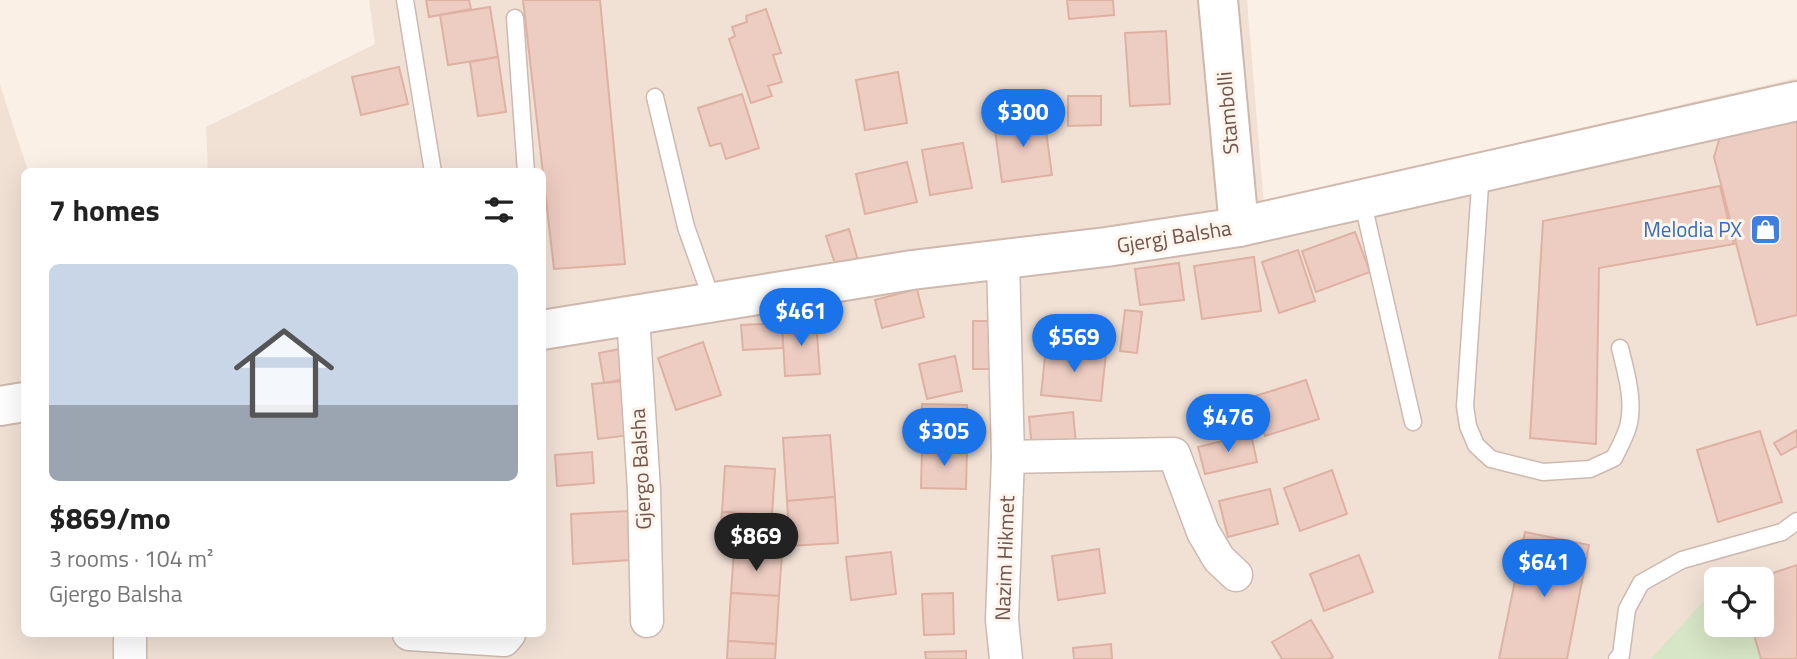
<!DOCTYPE html>
<html lang="en">
<head>
<meta charset="utf-8">
<style>
	body { margin:0; font-family:"Titillium Web",sans-serif; background:#f2f2f2; color:#222; height:100vh; display:flex; flex-direction:column; font-size:26px; white-space:nowrap }
	* { box-sizing:border-box; margin:0 }
	p { font-size:23px; color:#767676 }
	.icon { flex:none; width:38px; height:38px; fill:none; stroke:currentColor; stroke-width:2; stroke-linecap:round; stroke-linejoin:round }
	.map { position:relative; flex:1; overflow:hidden }
	.details { position:absolute; left:21px; top:168px; width:525px; height:469px; display:flex; flex-direction:column; background:#fff; border-radius:10px; box-shadow:0 7px 28px #0002 }
	.details>* { flex:none }
	.controls { position:absolute; left:1704px; top:567px; display:grid; gap:14px }
	.controls a { display:grid; place-items:center; width:70px; height:70px; border-radius:10px; background:#fff; box-shadow:0 7px 28px #0002; font-size:35px }
	.price { position:absolute; translate:-50% -60px; padding:0 16px; border-radius:24px; background:#1a73e8; color:#fff; font-size:23px; line-height:46px; filter:drop-shadow(0 2px 4px #0008) }
	.price::after { content:''; position:absolute; left:50%; top:42px; width:21px; height:16px; margin-left:-10px; background:inherit; clip-path:polygon(0 0,100% 0,50% 100%) }
	.price.current { background:#222; color:#fff }
	ul { padding:0; list-style:none }
	li { display:grid; align-content:center; gap:14px; height:371px; padding:0 28px }
	li span { display:grid; place-items:center; height:217px; border-radius:10px; color:#555 }
	li>.icon { margin-inline-start:auto }
	span .icon { width:126px; height:126px; fill:#fffc; stroke-width:1 }
	li b { font-size:30px }
	h2 { display:flex; justify-content:space-between; align-items:center; height:84px; padding:0 28px; font-size:30px }
	.map>svg:first-child { display:block }
	.residential { fill:#f1e1d5; fill-rule:evenodd }
	.green { fill:#d7e6c6 }
	.building { fill:#edccc1; stroke:#deb1a3; stroke-width:2 }
	.lines { fill:none; stroke-linecap:round; stroke-linejoin:round }
	.lane-casing { stroke:#cdb9b0; stroke-width:19 }
	.street-casing { stroke:#cdb9b0; stroke-width:35 }
	.secondary-casing { stroke:#cfb8ae; stroke-width:42 }
	.lane { stroke:#fff; stroke-width:16 }
	.street { stroke:#fff; stroke-width:32 }
	.secondary { stroke:#fff; stroke-width:38 }
	.labels { text-anchor:middle; stroke-width:6; stroke-linejoin:round; paint-order:stroke }
	.street-label { font-size:21px; fill:#71554d; stroke:#fdf4ec }
	.shop-label { font-size:21px; fill:#366cbe; stroke:#fdf4ec; text-anchor:end }
</style>
</head>
<body>
<div class="map">
<svg width="1797" height="659" viewBox="0 0 1797 659">
	<rect width="100%" height="100%" fill="#faf0e6"/>
	<path class="residential" d="M369 0H1247L1264 206 1300 201 1692 102 1797 78V659H0V85L28 171 24 172V634H542V172L208 171 206 127 375 44ZM1717 579H1762V625H1717Z"/>
	<path class="green" d="M1717 586V625H1751L1761 659H1651Z"/>
	<g class="building">
		<path d="M426 0H469L471 9 429 17Z"/>
		<path d="M523 0H600L625 264 554 269Z"/>
		<path d="M1067 0H1113L1114 15 1069 19Z"/>
		<path d="M490 7 498 57 448 65 440 15Z"/>
		<path d="M766 9 781 53 773 55 782 82 768 86 772 96 751 103 729 39 735 36 732 27 747 22 746 16Z"/>
		<path d="M1166 31 1170 104 1130 106 1125 33Z"/>
		<path d="M498 57 506 112 478 116 470 62Z"/>
		<path d="M399 67 408 104 361 115 352 77Z"/>
		<path d="M898 72 907 123 865 130 856 80Z"/>
		<path d="M742 94 759 148 726 159 721 143 710 146 698 108Z"/>
		<path d="M1068 96H1101V125L1068 126Z"/>
		<path d="M1797 115V315L1757 325 1714 157 1722 130Z"/>
		<path d="M1044 116 1052 175 1002 182 994 123Z"/>
		<path d="M963 143 972 188 930 195 922 150Z"/>
		<path d="M907 162 917 202 865 214 856 174Z"/>
		<path d="M1720 186 1734 244 1599 268 1596 444 1530 438 1543 221Z"/>
		<path d="M849 229 859 264 837 270 826 236Z"/>
		<path d="M1355 232 1370 272 1316 292 1302 251Z"/>
		<path d="M1298 250 1315 301 1279 313 1262 262Z"/>
		<path d="M1254 257 1261 311 1202 319 1194 266Z"/>
		<path d="M1179 263 1184 300 1140 305 1135 269Z"/>
		<path d="M917 289 924 317 882 328 875 300Z"/>
		<path d="M1125 310 1142 312 1137 353 1120 351Z"/>
		<path d="M816 320 820 374 785 376 782 323Z"/>
		<rect x="973" y="321" width="24" height="48"/>
		<path d="M782 323 783 348 743 350 741 325Z"/>
		<path d="M703 342 721 395 676 410 658 358Z"/>
		<path d="M1046 347 1106 353 1101 401 1041 395Z"/>
		<path d="M625 348 630 378 604 383 599 353Z"/>
		<path d="M955 356 962 391 927 399 919 364Z"/>
		<path d="M1306 380 1319 419 1265 436 1252 397Z"/>
		<path d="M625 381 631 435 598 439 592 384Z"/>
		<path d="M922 404 967 405V449L922 448Z"/>
		<path d="M1073 412 1076 444 1032 449 1029 417Z"/>
		<path d="M1797 430V446L1781 455 1774 443Z"/>
		<path d="M1760 431 1782 502 1718 522 1697 450Z"/>
		<path d="M1251 434 1257 462 1205 474 1198 447Z"/>
		<path d="M830 435 835 497 787 501 783 438Z"/>
		<path d="M922 448 967 449 966 489 921 488Z"/>
		<path d="M592 452 594 483 557 486 555 455Z"/>
		<path d="M725 466 775 469 772 515 722 512Z"/>
		<path d="M1332 470 1347 514 1300 531 1284 488Z"/>
		<path d="M1270 489 1278 524 1228 537 1219 501Z"/>
		<path d="M835 497 838 543 790 546 787 501Z"/>
		<path d="M628 511 630 560 573 564 571 514Z"/>
		<path d="M722 512 772 515 769 552 719 549Z"/>
		<path d="M1525 532 1589 545 1567 659H1499Z"/>
		<path d="M1099 549 1105 593 1058 600 1052 556Z"/>
		<path d="M734 550 782 553 779 596 731 593Z"/>
		<path d="M891 552 896 594 851 600 846 557Z"/>
		<path d="M1359 555 1373 592 1324 611 1310 574Z"/>
		<path d="M1797 565V659H1761L1751 625H1762V579H1755Z"/>
		<path d="M731 593 779 596 776 644 728 641Z"/>
		<path d="M953 593 954 634 924 635 922 594Z"/>
		<path d="M1311 620 1333 657 1329 659H1282L1272 642Z"/>
		<path d="M728 641 776 644 775 659H727Z"/>
		<path d="M1111 644 1112 659H1074L1073 648Z"/>
		<path d="M966 651V659H926L925 652Z"/>
	</g>
	<g class="lines">
		<defs>
			<g id="lane">
				<path d="M405 0 433 172"/>
				<path d="M515 18 526 172"/>
				<path d="M655 97 686 227 713 303"/>
				<path d="M1481 171 1465 406 1468 426 1476 445 1491 459 1543 472 1590 469 1614 458C1619 448 1625 437 1628 427 1635 402 1626 372 1620 348"/>
				<path d="M1362 199 1413 422"/>
				<path d="M1617 659 1621 655 1627 609 1641 583 1682 560 1782 532 1797 521"/>
			</g>
			<g id="street">
				<path d="M1003 259 1008 457 1002 620 1006 659"/>
				<path d="M633 316 644 490 647 621"/>
				<path d="M1008 457 1174 454 1203 532 1219 559 1236 575"/>
				<path d="M130 634V659"/>
				<path d="M409 634 504 640 509 634"/>
			</g>
			<g id="secondary">
				<path d="M1218 0 1239 227"/>
				<path d="M542 330 912 270 1106 247 1239 227 1797 101"/>
				<path d="M0 406 24 402"/>
			</g>
		</defs>
		<use href="#lane" class="lane-casing"/>
		<use href="#street" class="street-casing"/>
		<use href="#secondary" class="secondary-casing"/>
		<use href="#lane" class="lane"/>
		<use href="#street" class="street"/>
		<use href="#secondary" class="secondary"/>
	</g>
	<defs>
		<symbol id="shop-square" viewBox="-11 -11 22 22"><rect x="-9" y="-9" width="18" height="18" rx="4" fill="#3f7fe0" stroke="#fdf4ec"/><path d="M-5-2.5h2.3a2.7 3.5 0 0 1 5.4 0H5L5.5 6h-11ZM-1.5-2.5h3a1.5 2.3 0 0 0-3 0Z" fill="#fff"/></symbol>
	</defs>
	<g fill-rule="evenodd">
		<use href="#shop-square" x="1748" y="212" width="35" height="35"/>
	</g>
	<g class="labels">
		<g class="street-label">
			<text transform="translate(1228 113) rotate(-95)" y="7">Stambolli</text>
			<text transform="translate(1174 237) rotate(-9)" y="7">Gjergj Balsha</text>
			<text transform="translate(641 469) rotate(-93)" y="7">Gjergo Balsha</text>
			<text transform="translate(1005 558) rotate(-88)" y="7">Nazim Hikmet</text>
		</g>
		<g class="shop-label">
			<text x="1742" y="237">Melodia PX</text>
		</g>
	</g>
</svg>
<div class="controls">
<a><svg class="icon" aria-label="locate" viewBox="0 0 24 24"><circle cx="12" cy="12" r="6"/><path d="M12 2v4M12 18v4M2 12h4M18 12h4"/></svg></a>
</div>
<b class="price" style="left:1023px;top:149px">$300</b>
<b class="price" style="left:801px;top:348px">$461</b>
<b class="price" style="left:1074px;top:374px">$569</b>
<b class="price" style="left:1228px;top:454px">$476</b>
<b class="price" style="left:944px;top:468px">$305</b>
<b class="price current" style="left:756px;top:573px">$869</b>
<b class="price" style="left:1544px;top:599px">$641</b>
<section class="details">
<h2>7 homes<svg class="icon" aria-label="filters" viewBox="0 0 24 24"><path d="M4 7h16M4 17h16"/><circle cx="9" cy="7" r="2"/><circle cx="15" cy="17" r="2"/></svg></h2>
<ul>
<li><span style="background:linear-gradient(#c9d6e8 65%,#9aa5b1 0)"><svg class="icon" aria-label="home" viewBox="0 0 24 24"><path d="M3 11l9-7 9 7M6 9v11h12V9"/></svg></span><div><b>$869/mo</b><p>3 rooms · 104 m²</p><p>Gjergo Balsha</p></div></li>
</ul>
</section>
</div>
</body>
</html>
